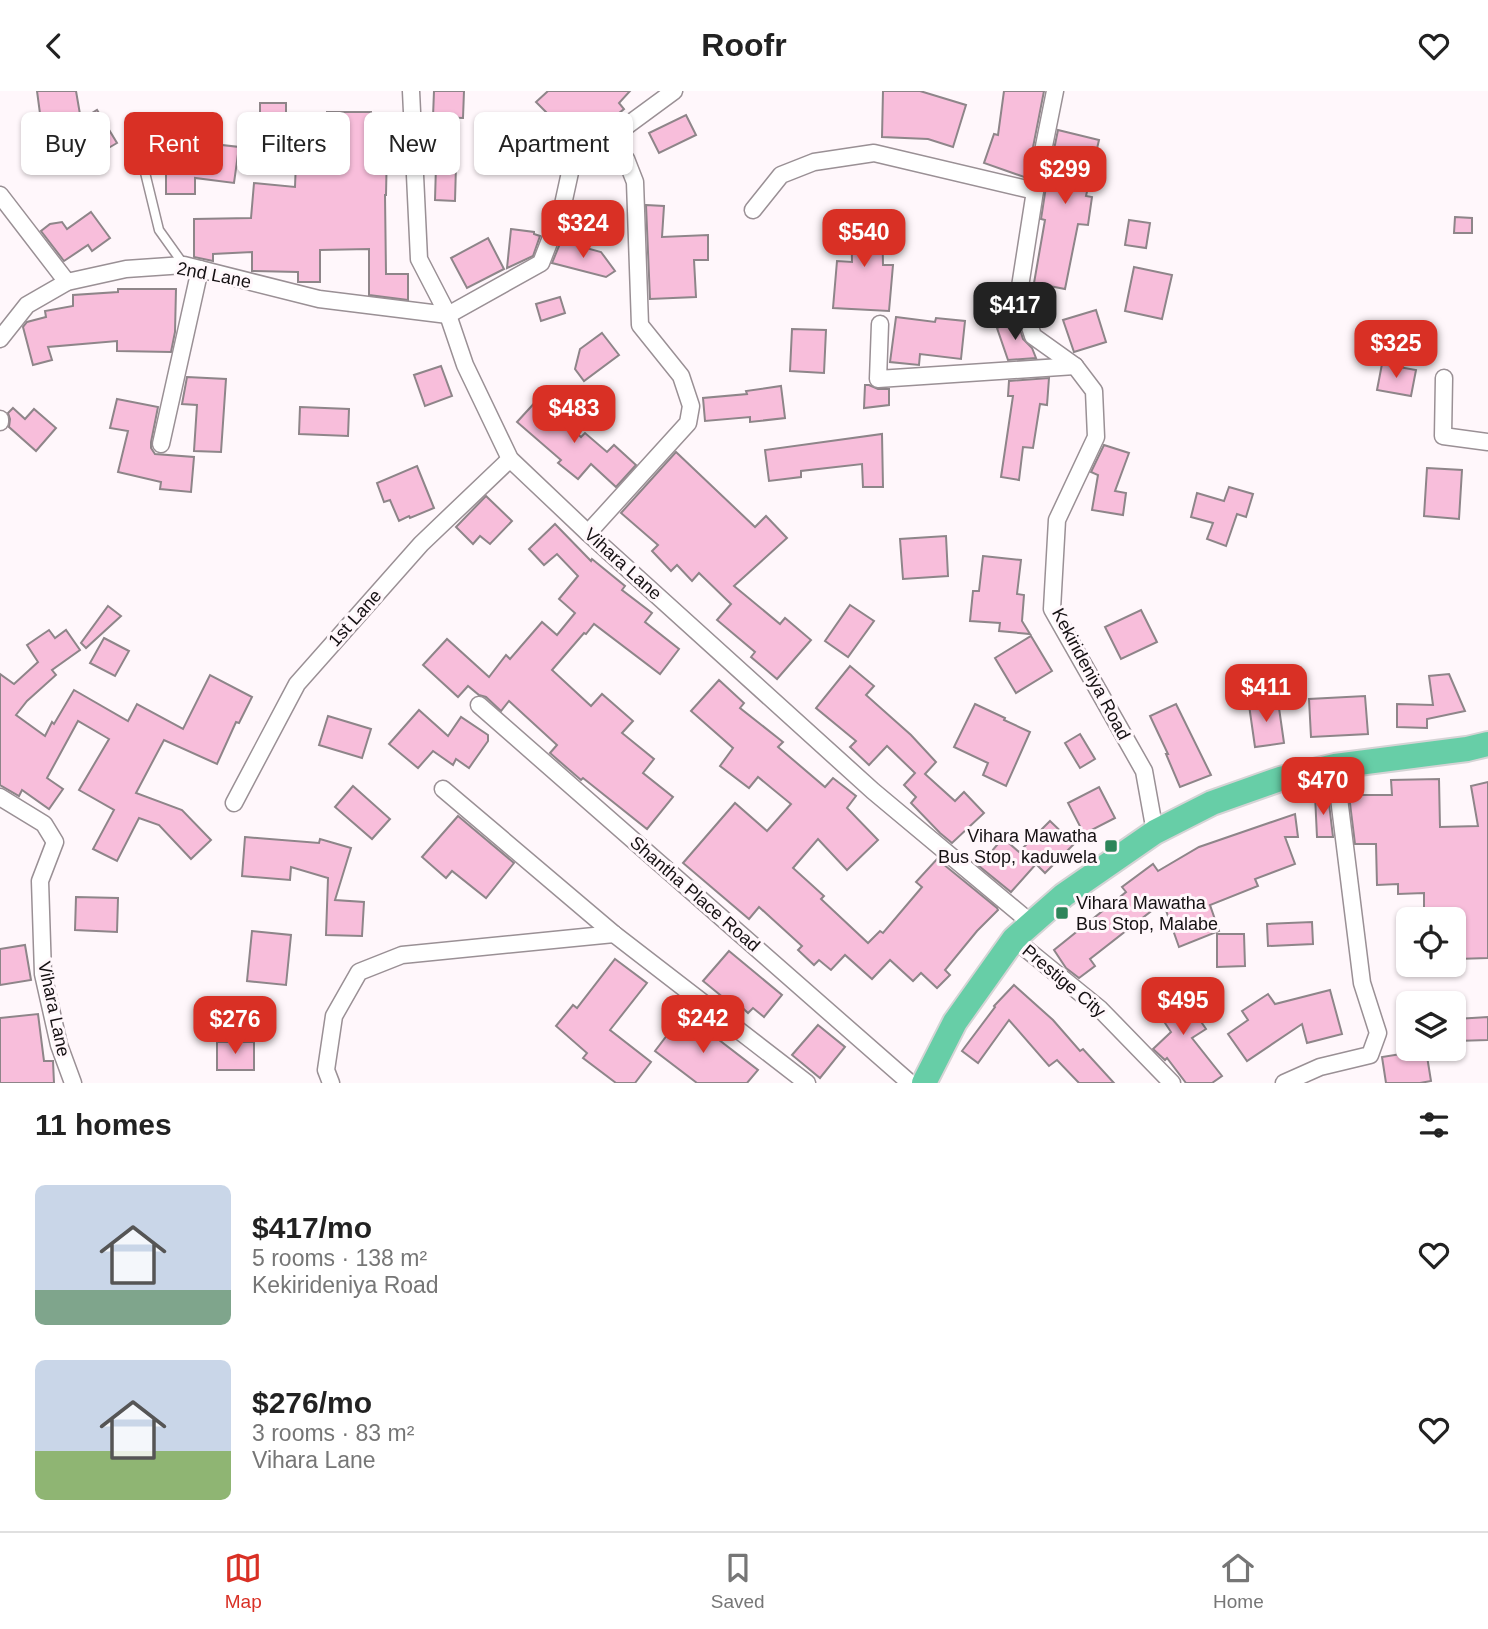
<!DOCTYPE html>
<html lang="en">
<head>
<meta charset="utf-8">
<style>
	body { margin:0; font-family:Helvetica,sans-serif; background:#f2f2f2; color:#222; height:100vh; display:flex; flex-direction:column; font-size:26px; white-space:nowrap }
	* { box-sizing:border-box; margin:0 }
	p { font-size:23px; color:#767676 }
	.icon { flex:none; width:38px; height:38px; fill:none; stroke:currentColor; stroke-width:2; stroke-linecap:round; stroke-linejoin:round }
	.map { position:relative; height:992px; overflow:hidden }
	.sheet { display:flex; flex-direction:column; background:#fff; flex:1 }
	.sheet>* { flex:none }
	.top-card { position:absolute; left:21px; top:21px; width:700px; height:63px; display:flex; gap:14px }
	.controls { position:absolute; left:1396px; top:816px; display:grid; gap:14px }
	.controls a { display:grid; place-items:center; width:70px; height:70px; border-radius:10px; background:#fff; box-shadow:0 2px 5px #0004; font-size:35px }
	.price { position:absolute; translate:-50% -60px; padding:0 16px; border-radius:14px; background:#d93025; color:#fff; font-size:23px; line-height:46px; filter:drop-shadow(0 2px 4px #0008) }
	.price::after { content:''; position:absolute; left:50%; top:42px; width:21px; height:16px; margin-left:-10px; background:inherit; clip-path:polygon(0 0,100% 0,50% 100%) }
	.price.selected { background:#222; color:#fff }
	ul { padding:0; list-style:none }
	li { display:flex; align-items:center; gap:21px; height:175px; padding:0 35px }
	li span { display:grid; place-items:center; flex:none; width:196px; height:140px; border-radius:10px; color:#555 }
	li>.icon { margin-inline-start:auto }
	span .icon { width:84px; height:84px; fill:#fffc; stroke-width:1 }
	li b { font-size:30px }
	h2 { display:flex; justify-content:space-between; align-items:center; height:84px; padding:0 35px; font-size:30px }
	.tag { padding:0 24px; border-radius:10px; background:#fff; box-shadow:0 2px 5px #0004; font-size:24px; line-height:63px }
	.tag.selected { background:#d93025; color:#fff }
	header { display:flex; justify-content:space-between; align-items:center; height:91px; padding:0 35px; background:#fff; font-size:32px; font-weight:700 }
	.menu { display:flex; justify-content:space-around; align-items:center; height:98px; border-top:2px solid #e0e0e0; background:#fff; font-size:19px; color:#767676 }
	.menu a { display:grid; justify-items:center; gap:4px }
	.menu .selected { color:#d93025 }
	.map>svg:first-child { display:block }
	.building { fill:#f8bedb; stroke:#8e8589; stroke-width:2 }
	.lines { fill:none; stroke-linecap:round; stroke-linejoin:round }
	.lane-casing { stroke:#9a9095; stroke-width:11 }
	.street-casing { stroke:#9a9095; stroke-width:19 }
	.primary-casing { stroke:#d5d4d5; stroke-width:28 }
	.lane { stroke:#fff; stroke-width:8 }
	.street { stroke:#fff; stroke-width:16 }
	.primary { stroke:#67cea7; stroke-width:24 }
	.poi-dot { fill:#2d8459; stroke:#fff7fb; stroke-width:2.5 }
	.labels { text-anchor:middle; stroke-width:6; stroke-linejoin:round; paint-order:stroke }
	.street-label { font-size:18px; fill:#151113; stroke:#fff7fb }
	.poi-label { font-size:18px; fill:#151113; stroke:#fff7fb; text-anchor:end }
</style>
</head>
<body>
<header><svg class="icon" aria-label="back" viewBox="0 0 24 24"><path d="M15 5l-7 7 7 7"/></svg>Roofr<svg class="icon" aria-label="heart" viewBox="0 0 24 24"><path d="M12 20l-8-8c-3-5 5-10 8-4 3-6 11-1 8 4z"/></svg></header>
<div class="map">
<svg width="1488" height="992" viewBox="0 0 1488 992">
	<rect width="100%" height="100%" fill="#fff7fb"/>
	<g class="building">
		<path d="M37 0H76L81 29 97 19 117 52 81 73 54 28 41 30Z"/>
		<path d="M434 0H464L463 27 433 26Z"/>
		<path d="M548 0H630L619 12 624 18 603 35 594 24 563 60 547 46 558 33 536 11Z"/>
		<path d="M883 0H920L966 14 953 56 928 48 882 46Z"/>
		<path d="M1004 0H1044L1027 87 984 72 994 43 998 44Z"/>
		<rect x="260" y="12" width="26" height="27"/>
		<path d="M327 21H371V55H387L386 104H385L386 183H408V209L369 204V158L320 159V191H298V181L252 180V161L213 163V170L194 166V128L251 127 254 92 295 96 296 70 327 71Z"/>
		<path d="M159 24 196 25V51L239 56 234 92 195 87V103H166V83H159Z"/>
		<path d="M686 24 696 44 659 62 649 42Z"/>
		<path d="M1058 39 1099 49 1086 105 1092 106 1088 134 1078 133 1065 198 1034 192 1045 129 1041 128 1045 102Z"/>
		<path d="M436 74H456L455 110 435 109Z"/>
		<path d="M646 114 664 115 662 146 708 144V169H694L696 206 650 208Z"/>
		<path d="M91 121 110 147 92 160 88 154 64 170 41 140 50 133 62 131 67 138Z"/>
		<path d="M851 123H882L883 174H893L889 220 833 217 837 170 852 171Z"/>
		<path d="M1455 126 1472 127V142H1454Z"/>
		<path d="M1129 129 1150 132 1146 157 1125 154Z"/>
		<path d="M511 138 534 141V143L540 145 533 165 507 177Z"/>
		<path d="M488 147 504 178 467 197 451 167Z"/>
		<path d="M561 150 601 161 615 180 606 186 552 172Z"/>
		<path d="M1134 176 1172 184 1162 228 1125 220Z"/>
		<path d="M118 198H176L175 241 171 261 117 260V250L48 256 52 269 33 274 23 236 27 231 46 226 45 220 73 215V204L118 201Z"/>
		<path d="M560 206 565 222 541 230 536 213Z"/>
		<path d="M1096 219 1106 251 1074 261 1063 229Z"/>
		<path d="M896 226 935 231 936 227 965 230 961 268 920 263 919 274 890 271Z"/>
		<path d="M1017 229 1023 248 1032 257 1036 267 1008 269 997 237Z"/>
		<path d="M792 238 826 239 824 282 790 280Z"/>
		<path d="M602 242 619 264 584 290 575 278 580 258Z"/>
		<path d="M1382 273 1416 279 1411 305 1377 299Z"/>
		<path d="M441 275 452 305 425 315 414 284Z"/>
		<path d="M187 286 226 288 221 361 194 360 197 314 182 313Z"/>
		<path d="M1049 287 1047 314 1040 313 1033 357 1023 356 1019 389 1001 386 1013 305H1008L1009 290Z"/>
		<path d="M865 294H869L878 298H889V314L864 317Z"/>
		<path d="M781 295 785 327 750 331V326L705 330 703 307 747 303 746 300Z"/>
		<path d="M539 307 581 346 585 342 607 361 614 354 636 374 616 396 591 373 578 388 558 372 561 369 517 331Z"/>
		<path d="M117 308 158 316 151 351V357L155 363 194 366 191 401 160 398 161 391 118 381 128 340 110 337Z"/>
		<path d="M300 316 349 318 348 345 299 343Z"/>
		<path d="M13 317 25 328 34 318 56 337 36 360 9 336 10 328 8 322Z"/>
		<path d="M882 343 883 396H863L862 373 801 380V386L769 390 765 359Z"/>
		<path d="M1104 354 1129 362 1115 400 1126 402 1123 424 1092 419 1098 384 1091 381Z"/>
		<path d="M676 361 755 436 766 425 787 447 734 495 780 533 785 527 811 549 777 588 751 566 755 561 717 529 731 513 699 482 692 490 677 474 671 480 652 460 658 454 621 422Z"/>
		<path d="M417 375 434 417 410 427 409 425 399 430 390 409 384 411 377 392Z"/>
		<path d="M1427 377 1462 379 1459 428 1424 425Z"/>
		<path d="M1229 396 1253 403 1246 426 1237 423 1226 455 1207 448 1213 432 1191 426 1197 402 1224 410Z"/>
		<path d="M486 405 512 430 490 453 480 445 473 453 456 436Z"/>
		<path d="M555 433 591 470 592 468 625 495 622 499 652 522 645 531 679 558 660 583 594 533 586 543 584 542 552 579 591 615 602 603 633 630 622 642 654 668 643 682 673 706 647 738 583 687 581 689 558 669 550 662 557 654 509 610 501 620 486 606 479 604 468 595 458 606 423 574 447 548 489 586 506 564 510 568 542 531 557 544 575 522 559 508 578 485 557 463 544 474 529 458Z"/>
		<path d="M946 445 948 485 903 488 900 448Z"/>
		<path d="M983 465 1021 469 1017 503 1024 504 1022 530 1030 543 999 540 1000 532 970 530 973 500H979Z"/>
		<path d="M850 514 874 530 848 566 825 550Z"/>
		<path d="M108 515 121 525 86 557 81 552Z"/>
		<path d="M1141 519 1157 551 1121 568 1105 536Z"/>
		<path d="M49 539 55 547 66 539 80 559 52 579 56 584 27 610 16 624 45 645 52 631 54 633 74 599 128 630 137 613 183 638 210 584 252 606 239 632 236 631 217 673 164 649 136 702 182 719 211 749 191 768 159 734 139 727 117 770 93 758 114 719 79 699 109 648 78 630 47 687 63 698 49 718 22 699 19 705 0 694V583L14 593 38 571 27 554Z"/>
		<path d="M1031 545 1052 580 1016 602 995 567Z"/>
		<path d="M104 547 129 560 115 585 90 572Z"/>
		<path d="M850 575 874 595 866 604 911 644 936 671 925 683 955 710 964 701 984 722 952 752 940 742 911 712 916 706 904 694 915 682 887 655 869 674 850 656 856 650 816 617Z"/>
		<path d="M1449 583 1465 620 1427 628V637L1397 636V613L1433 614 1429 585Z"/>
		<path d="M719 589 744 612 740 617 783 651 778 656 825 696 833 687 856 705 847 717 878 749 847 779 818 748 793 777 824 805 821 808 868 852 880 840 883 842 922 796 916 791 937 768 997 817 998 819 977 840 945 879 950 884 937 897 921 882 913 890 890 869 872 888 845 864 831 879 819 869 814 874 798 859 802 855 759 816 749 828 683 772 735 712 767 740 791 713 758 686 749 697 720 675 733 657 691 620Z"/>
		<path d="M1365 605 1368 643 1311 646 1309 608Z"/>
		<path d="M1278 610 1284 652 1255 656 1249 614Z"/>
		<path d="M975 613 1005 627 1004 629 1030 641 1006 695 983 684 988 672 954 656Z"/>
		<path d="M1176 613 1211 684 1180 696 1166 663H1168L1150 625Z"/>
		<path d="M419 619 448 645 461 626 488 644V650L469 677 456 668 453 674 433 660 418 677 389 653Z"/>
		<path d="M328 625 371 638 362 667 319 654Z"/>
		<path d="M1080 643 1095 668 1080 677 1065 652Z"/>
		<path d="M1439 688 1440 736 1478 735 1471 695 1488 691V867L1457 868V836L1455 820H1424V802L1398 803V793L1377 794 1376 753H1355L1349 704H1392L1391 689Z"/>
		<path d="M353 695 390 728 372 748 335 716Z"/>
		<path d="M1099 696 1115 727 1084 743 1068 712Z"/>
		<path d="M1315 704H1328L1333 746H1317Z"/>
		<path d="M1295 723 1298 746H1285L1295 773 1255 788 1258 795 1210 814 1219 840 1179 856 1163 811 1090 868 1095 875 1079 887 1066 877 1054 859 1126 801 1122 796 1153 773 1158 780 1199 756Z"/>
		<path d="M458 725 514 772 486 807 452 780 446 787 422 766Z"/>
		<path d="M1050 730 1074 753 1045 782 1036 773 1011 801 979 775 1003 747 1019 761Z"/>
		<path d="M245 746 319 752 320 748 351 757 335 809 364 811 362 845 326 844 328 787 291 776 290 789 242 785Z"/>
		<path d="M76 806 118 807 117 841 75 839Z"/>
		<path d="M1312 831 1313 853 1268 855 1267 833Z"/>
		<path d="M252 840 291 844 286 894 247 890Z"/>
		<path d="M1217 843H1244L1245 875 1217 876Z"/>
		<path d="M25 854 31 889 0 894V858Z"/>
		<path d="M729 860 782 904 764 926 753 917 748 922 733 908 730 912 703 890Z"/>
		<path d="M615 868 647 892 610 939 651 971 635 992H616L583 967 587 962 556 935 573 914 577 917Z"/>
		<path d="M1173 888 1185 899 1182 903 1206 938 1192 947 1222 985 1212 992H1186L1167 967 1165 969 1153 958 1171 941 1159 923 1149 914Z"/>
		<path d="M1014 894 1053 929 1080 960 1083 958 1114 992H1079L1057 969 1049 975 1009 929 978 972 962 960 995 916 994 915Z"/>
		<path d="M1330 899 1342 943 1307 952 1302 933 1247 970 1228 943 1248 929 1242 920 1268 903 1275 913Z"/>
		<path d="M684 922 758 979 747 992H697L655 960Z"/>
		<path d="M38 923 44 970H53L54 992H0V927Z"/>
		<path d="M1488 926V949L1456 950V928Z"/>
		<path d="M818 934 845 956 820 987 792 964Z"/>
		<rect x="217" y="951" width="37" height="28"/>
		<path d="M1426 959 1431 990 1420 992H1386L1382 966Z"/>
	</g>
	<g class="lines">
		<defs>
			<path id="lane" d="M141 65 159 139 184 174"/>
			<g id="street">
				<path d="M411 0 419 168 448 224 465 274 510 368 588 442 873 700 1031 832"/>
				<path d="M1055 0 1035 100 1019 202 1033 245 1075 275 1094 300 1096 346 1057 429 1052 518 1144 680 1155 741"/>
				<path d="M606 50 674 0"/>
				<path d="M0 104 67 191"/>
				<path d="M753 119 781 84 814 71 874 62 1035 100"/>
				<path d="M880 233 878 288 1075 275"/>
				<path d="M0 248 27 214 67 191 126 178 184 174 319 208 448 224 541 172 562 118 574 63 584 52 606 50 626 68 635 91 640 234 681 285 691 315 688 332 588 442"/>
				<path d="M1444 287 1443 345 1488 351"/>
				<path d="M0 328V331"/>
				<path d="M161 353 200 178"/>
				<path d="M479 614 910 992"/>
				<path d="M443 698 614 843 807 992"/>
				<path d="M0 706 44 733 55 751 40 790 43 883 59 954 73 992"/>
				<path d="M234 712 297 593 421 453 510 368"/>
				<path d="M1014 848 1100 918 1172 992"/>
				<path d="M331 992 326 979 334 925 359 881 402 864 614 843"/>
				<path d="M1284 992 1320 976 1370 964 1378 942 1362 892 1335 675"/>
			</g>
			<path id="primary" d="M924 992 955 931 1014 848 1064 804 1155 741 1212 712 1280 688 1335 675 1467 658 1488 653"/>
		</defs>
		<use href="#lane" class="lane-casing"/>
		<use href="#street" class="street-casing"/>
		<use href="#primary" class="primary-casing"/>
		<use href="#lane" class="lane"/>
		<use href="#street" class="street"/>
		<use href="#primary" class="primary"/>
	</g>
	<g class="poi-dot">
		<rect x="1104" y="748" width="14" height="14" rx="3.5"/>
		<rect x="1055" y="815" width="14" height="14" rx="3.5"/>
	</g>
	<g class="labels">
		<g class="street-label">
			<text transform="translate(214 184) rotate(11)" y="6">2nd Lane</text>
			<text transform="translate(623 473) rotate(42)" y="6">Vihara Lane</text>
			<text transform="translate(355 527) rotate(-48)" y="6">1st Lane</text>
			<text transform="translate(1091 583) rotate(62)" y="6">Kekirideniya Road</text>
			<text transform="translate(695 803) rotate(41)" y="6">Shantha Place Road</text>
			<text transform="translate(1064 890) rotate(40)" y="6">Prestige City</text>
			<text transform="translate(54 918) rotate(78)" y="6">Vihara Lane</text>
		</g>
		<g class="poi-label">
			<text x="1097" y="751">Vihara Mawatha<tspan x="1097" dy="21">Bus Stop, kaduwela</tspan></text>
			<text x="1076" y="818" text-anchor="start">Vihara Mawatha<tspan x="1076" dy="21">Bus Stop, Malabe</tspan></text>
		</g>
	</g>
</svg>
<div class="controls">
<a><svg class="icon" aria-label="locate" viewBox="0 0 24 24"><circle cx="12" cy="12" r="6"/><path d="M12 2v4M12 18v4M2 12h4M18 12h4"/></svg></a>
<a><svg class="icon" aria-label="layers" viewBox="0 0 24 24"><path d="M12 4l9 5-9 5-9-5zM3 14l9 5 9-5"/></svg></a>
</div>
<b class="price" style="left:1065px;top:115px">$299</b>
<b class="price" style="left:583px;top:169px">$324</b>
<b class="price" style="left:864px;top:178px">$540</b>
<b class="price selected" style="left:1015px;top:251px">$417</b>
<b class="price" style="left:1396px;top:289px">$325</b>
<b class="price" style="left:574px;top:354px">$483</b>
<b class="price" style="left:1266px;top:633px">$411</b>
<b class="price" style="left:1323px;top:726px">$470</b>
<b class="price" style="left:1183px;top:946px">$495</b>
<b class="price" style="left:703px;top:964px">$242</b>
<b class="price" style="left:235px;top:965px">$276</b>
<div class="top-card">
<a class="tag">Buy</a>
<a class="tag selected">Rent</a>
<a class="tag">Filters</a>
<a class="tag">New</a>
<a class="tag">Apartment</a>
</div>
</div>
<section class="sheet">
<h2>11 homes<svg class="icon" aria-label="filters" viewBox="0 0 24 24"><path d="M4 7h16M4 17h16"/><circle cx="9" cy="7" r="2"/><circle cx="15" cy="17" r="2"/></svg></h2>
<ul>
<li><span style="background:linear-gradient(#c9d6e8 75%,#7fa58c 0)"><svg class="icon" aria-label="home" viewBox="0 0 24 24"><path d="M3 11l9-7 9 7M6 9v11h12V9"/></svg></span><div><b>$417/mo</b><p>5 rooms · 138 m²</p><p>Kekirideniya Road</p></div><svg class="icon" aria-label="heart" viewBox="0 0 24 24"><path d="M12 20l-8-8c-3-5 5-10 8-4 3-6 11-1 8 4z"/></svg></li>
<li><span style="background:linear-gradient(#c9d6e8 65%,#8fb573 0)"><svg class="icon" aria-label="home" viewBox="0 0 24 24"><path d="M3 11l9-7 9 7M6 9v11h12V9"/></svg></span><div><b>$276/mo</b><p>3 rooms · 83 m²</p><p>Vihara Lane</p></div><svg class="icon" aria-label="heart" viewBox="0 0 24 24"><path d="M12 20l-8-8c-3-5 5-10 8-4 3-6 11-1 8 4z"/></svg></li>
</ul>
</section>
<nav class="menu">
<a class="selected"><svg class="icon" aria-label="map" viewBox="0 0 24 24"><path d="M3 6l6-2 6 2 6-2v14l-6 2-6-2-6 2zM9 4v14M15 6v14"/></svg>Map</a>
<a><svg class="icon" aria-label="saved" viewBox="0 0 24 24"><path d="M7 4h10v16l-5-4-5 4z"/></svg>Saved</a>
<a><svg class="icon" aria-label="home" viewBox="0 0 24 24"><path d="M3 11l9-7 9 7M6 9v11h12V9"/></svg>Home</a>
</nav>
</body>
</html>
